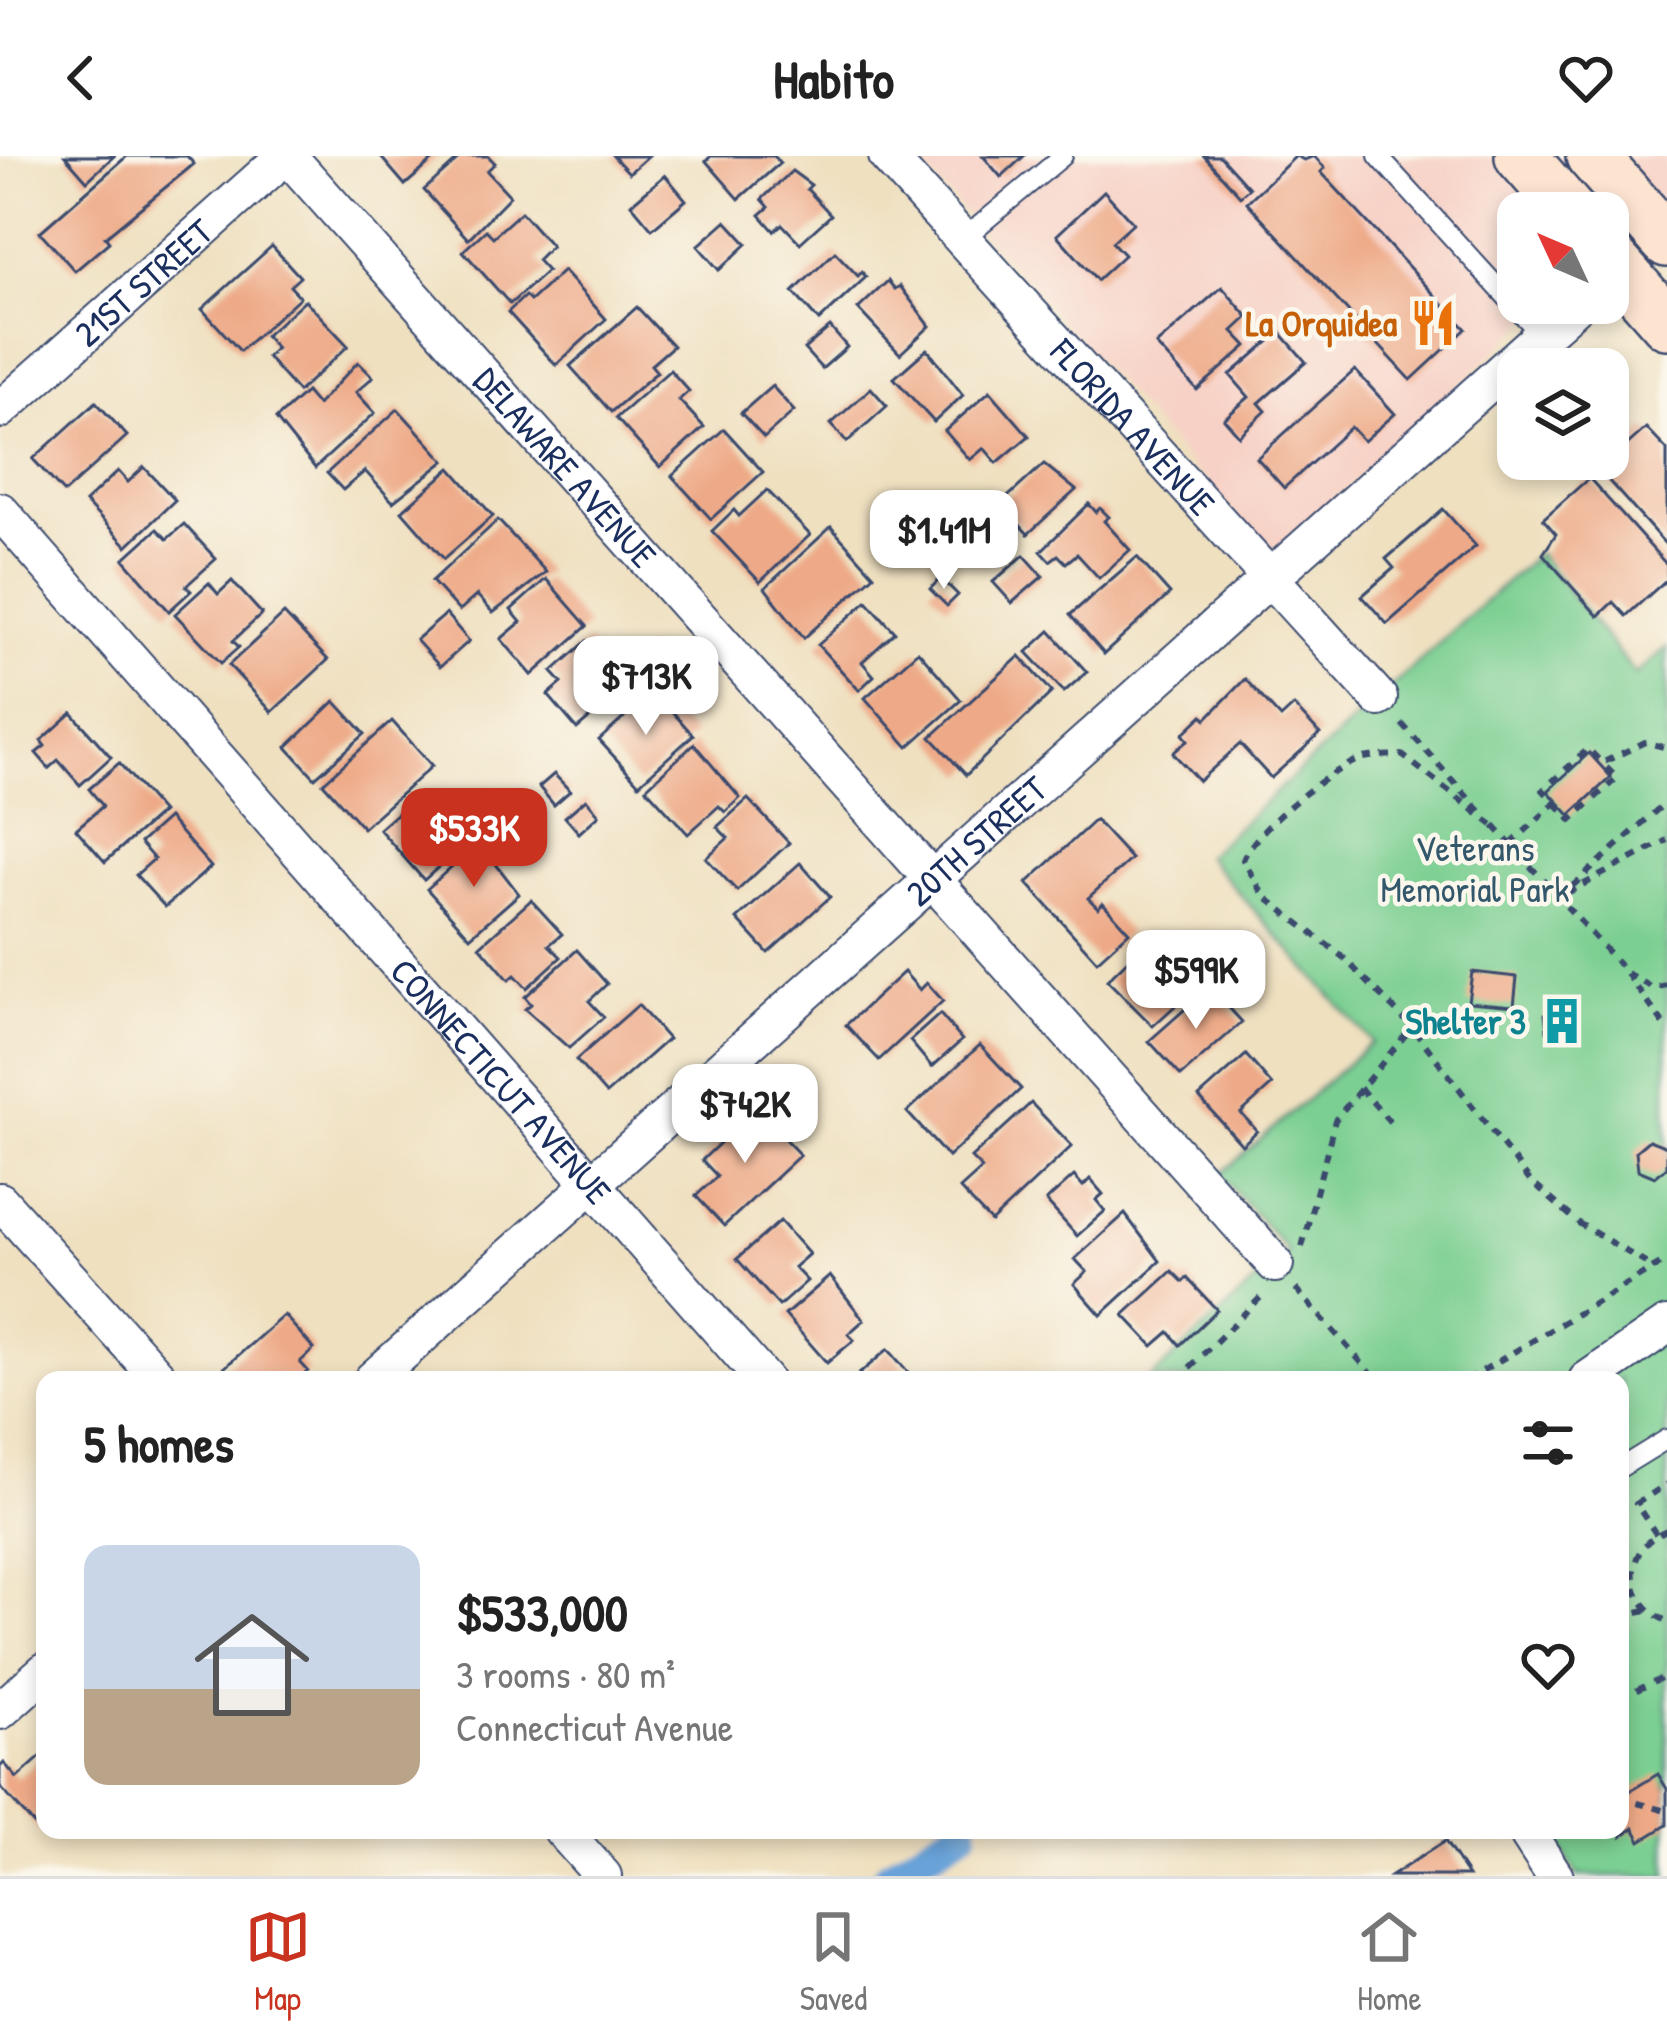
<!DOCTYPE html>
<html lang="en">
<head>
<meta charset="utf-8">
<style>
	body { margin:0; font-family:"Patrick Hand",sans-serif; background:#f6f6f6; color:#222; height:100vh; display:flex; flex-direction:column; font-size:45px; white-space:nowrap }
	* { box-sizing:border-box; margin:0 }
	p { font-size:39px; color:#767676 }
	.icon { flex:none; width:66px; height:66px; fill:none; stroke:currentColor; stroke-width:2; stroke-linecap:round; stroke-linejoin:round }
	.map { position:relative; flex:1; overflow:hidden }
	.drawer { position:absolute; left:36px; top:1215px; width:1593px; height:468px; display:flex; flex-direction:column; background:#fff; border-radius:24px; box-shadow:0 6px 18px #0003 }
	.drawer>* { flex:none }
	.needle { width:78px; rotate:314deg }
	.controls { position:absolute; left:1497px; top:36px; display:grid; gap:24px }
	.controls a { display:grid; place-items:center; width:132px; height:132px; border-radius:24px; background:#fff; box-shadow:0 6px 18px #0003; font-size:60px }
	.price { position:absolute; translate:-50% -102px; padding:0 27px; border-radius:24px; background:#fff; color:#222; font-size:39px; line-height:78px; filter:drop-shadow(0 3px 6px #0008) }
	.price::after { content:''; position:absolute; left:50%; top:72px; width:36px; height:27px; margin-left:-18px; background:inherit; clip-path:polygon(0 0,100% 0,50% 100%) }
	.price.current { background:#c8321e; color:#fff }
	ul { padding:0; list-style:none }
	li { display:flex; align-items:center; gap:36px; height:300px; padding:0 48px }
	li+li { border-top:3px solid #e0e0e0 }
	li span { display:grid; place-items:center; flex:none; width:336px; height:240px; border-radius:24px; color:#555 }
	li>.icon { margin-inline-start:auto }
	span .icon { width:144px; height:144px; fill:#fffc; stroke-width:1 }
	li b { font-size:51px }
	h2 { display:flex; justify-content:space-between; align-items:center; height:144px; padding:0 48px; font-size:51px }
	header { display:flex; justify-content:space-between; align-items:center; height:156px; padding:0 48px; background:#fff; font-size:54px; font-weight:700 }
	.menu { display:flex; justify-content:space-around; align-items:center; height:168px; border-top:3px solid #e0e0e0; background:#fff; font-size:33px; color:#767676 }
	.menu a { display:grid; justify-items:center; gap:6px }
	.menu .current { color:#c8321e }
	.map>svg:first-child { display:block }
	.built { fill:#f7d1c6 }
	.green { fill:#7bcf92; stroke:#4b7f78; stroke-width:3 }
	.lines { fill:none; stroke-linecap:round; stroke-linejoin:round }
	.canal { stroke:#68a2d8; stroke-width:33 }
	.building { fill:#ea8 }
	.service-casing { stroke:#3b4a6d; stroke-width:22 }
	.minor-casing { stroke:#3b4a6d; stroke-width:40 }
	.secondary-casing { stroke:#3b4a6d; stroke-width:56 }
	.path { stroke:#3b4a6d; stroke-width:6; stroke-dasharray:9 9; stroke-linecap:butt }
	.service { stroke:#fff; stroke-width:18 }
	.minor { stroke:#fff; stroke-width:36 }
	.secondary { stroke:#fde4d1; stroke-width:51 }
	.labels { text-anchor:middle; stroke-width:9; stroke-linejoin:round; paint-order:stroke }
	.street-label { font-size:36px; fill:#1b2f5e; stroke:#fbf7ec }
	.food-label { font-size:36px; font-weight:bold; fill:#c56008; stroke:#fbf7ec; text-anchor:end }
	.park-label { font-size:36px; fill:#33576b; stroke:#fbf7ec }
	.culture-label { font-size:36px; font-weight:bold; fill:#0d838f; stroke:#fbf7ec; text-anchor:end }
</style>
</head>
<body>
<header><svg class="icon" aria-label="back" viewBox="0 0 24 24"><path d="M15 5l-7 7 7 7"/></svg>Habito<svg class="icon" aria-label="heart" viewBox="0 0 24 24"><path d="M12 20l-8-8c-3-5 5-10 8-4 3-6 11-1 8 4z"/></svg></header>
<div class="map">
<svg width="1667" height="1720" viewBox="0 0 1667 1720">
	<rect width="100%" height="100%" fill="#fbf7ec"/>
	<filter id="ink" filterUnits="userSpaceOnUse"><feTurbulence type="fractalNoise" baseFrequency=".00833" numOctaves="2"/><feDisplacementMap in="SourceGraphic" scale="24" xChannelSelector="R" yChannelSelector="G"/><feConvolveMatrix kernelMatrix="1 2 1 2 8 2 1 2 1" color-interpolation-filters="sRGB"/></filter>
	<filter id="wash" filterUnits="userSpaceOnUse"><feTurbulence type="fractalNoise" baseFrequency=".004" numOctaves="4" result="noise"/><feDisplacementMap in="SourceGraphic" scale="48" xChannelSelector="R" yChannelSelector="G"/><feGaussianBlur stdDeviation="2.7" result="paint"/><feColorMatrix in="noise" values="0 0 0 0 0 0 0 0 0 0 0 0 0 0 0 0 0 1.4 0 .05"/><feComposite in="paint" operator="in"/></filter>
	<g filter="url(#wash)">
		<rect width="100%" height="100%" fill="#efe0c0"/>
		<path class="built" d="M914 0H1667V38L1608 92V57H1518V147H1548L1272 400Z"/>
		<path class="green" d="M1538 397 1636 519 1667 491V1720H1578L1551 1674H1620V1224H1149L1288 1096 1220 1019 1372 886 1206 700Z"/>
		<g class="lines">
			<path class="canal" d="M888 1720 962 1674"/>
		</g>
		<g id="blocks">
			<g class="building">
				<path d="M65 0H114L87 25Z"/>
				<path d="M127 0H187L194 8 105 81 109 86 75 115 40 76Z"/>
				<path d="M380 0H438L405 29Z"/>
				<path d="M462 0H488L495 7 487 15 510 40 468 83 424 34Z"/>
				<path d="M613 0H648L629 17Z"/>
				<path d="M711 0H774L780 7 739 43 706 5Z"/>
				<path d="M983 0H1024L1001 21Z"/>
				<path d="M1204 0H1220L1249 32 1240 40Z"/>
				<path d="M1296 0 1304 4 1314 0 1325 12 1321 16 1466 173 1411 224 1247 46Z"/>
				<path d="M792 15 811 29 807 33 831 59 800 87 782 68 774 75 760 59 769 51 762 43Z"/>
				<path d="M665 19 686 44 652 73 631 48Z"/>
				<path d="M1104 35 1133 67 1112 86 1124 99 1097 124 1057 79Z"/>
				<path d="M521 56 551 90 537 104 547 115 510 148 463 95 486 74 493 81Z"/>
				<path d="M726 65 747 88 719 114 698 90Z"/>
				<path d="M272 90 300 121 290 130 300 141 240 195 202 153Z"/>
				<path d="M835 96 858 120 862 116 866 121 819 165 793 136Z"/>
				<path d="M563 115 606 163 556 209 508 156 525 140 530 145Z"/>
				<path d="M888 125 895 133 900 130 930 170 900 198 858 153Z"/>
				<path d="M1222 131 1248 161 1233 175 1247 190 1197 234 1156 189Z"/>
				<path d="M305 144 348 190 298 236 267 201 276 192 265 180Z"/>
				<path d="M637 151 673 190 651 209 657 216 611 256 570 210Z"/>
				<path d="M830 171 847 191 822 213 804 193Z"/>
				<path d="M1280 176 1306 206 1259 247 1266 255 1239 280 1224 263 1249 241 1230 219Z"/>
				<path d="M927 193 963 239 934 266 894 222Z"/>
				<path d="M358 206 373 221 356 236 375 257 315 312 276 263 306 236 317 249Z"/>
				<path d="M670 214 689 235 679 244 704 271 660 311 616 262Z"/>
				<path d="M1355 214 1395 258 1364 285 1351 271 1284 332 1257 302Z"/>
				<path d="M772 230 794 255 764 282 741 257Z"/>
				<path d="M871 232 887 250 847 286 831 268Z"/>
				<path d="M990 235 1029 280 997 307 984 292 970 304 945 275Z"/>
				<path d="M96 246 127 280 64 337 33 303Z"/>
				<path d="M398 253 445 305 393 346 365 315 343 334 327 317Z"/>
				<path d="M1646 272 1667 294V390L1599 314Z"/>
				<path d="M724 273 763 316 711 363 672 320Z"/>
				<path d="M1044 308 1076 334 1028 378 1000 348Z"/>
				<path d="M144 311 175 344 127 390 85 346 118 315 128 326Z"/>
				<path d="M451 312 493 360 444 403 402 355Z"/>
				<path d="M1589 322 1667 409V423L1626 460 1613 446 1598 460 1543 398 1556 378 1543 363Z"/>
				<path d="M767 334 810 379 760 426 712 375 734 354 739 360Z"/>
				<path d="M1089 348 1096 356 1100 352 1109 361 1104 365 1130 394 1099 422 1077 398 1066 407 1058 399 1050 405 1041 395Z"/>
				<path d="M969 351 988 372 957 401 938 380Z"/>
				<path d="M1443 353 1476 390 1387 468 1362 440 1394 412 1386 403Z"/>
				<path d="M498 364 546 416 493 457 477 439 459 455 432 425Z"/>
				<path d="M184 368 216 403 186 430 191 435 169 455 124 403 157 373 167 383Z"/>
				<path d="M831 371 874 419 804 482 765 432Z"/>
				<path d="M1024 399 1043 420 1012 447 993 426Z"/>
				<path d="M1137 401 1170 438 1104 498 1070 459Z"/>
				<path d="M941 422 958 439 947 450 930 433Z"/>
				<path d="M546 423 587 470 532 519 501 483 521 466 511 454Z"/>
				<path d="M232 425 262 458 233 485 239 491 221 507 175 458 209 427 218 438Z"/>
				<path d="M867 445 895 476 862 506 874 520 859 534 818 489Z"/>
				<path d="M284 458 328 504 272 556 229 509Z"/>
				<path d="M446 458 469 485 440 511 416 484Z"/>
				<path d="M1050 475 1087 516 1064 536 1027 496Z"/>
				<path d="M587 485 626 531 577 573 548 539 562 527 552 516Z"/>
				<path d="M918 495 961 544 908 591 865 542Z"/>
				<path d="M1020 500 1052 536 966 619 931 581Z"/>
				<path d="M1245 523 1281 562 1294 550 1320 578 1271 622 1240 588 1199 625 1173 597 1188 584 1183 578 1203 559 1206 563Z"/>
				<path d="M654 535 693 579 639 628 599 584Z"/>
				<path d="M335 545 365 578 315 622 287 591Z"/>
				<path d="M72 557 111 601 80 629 58 604 49 612 36 597 45 590 41 585Z"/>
				<path d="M392 565 432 610 363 672 323 627Z"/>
				<path d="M694 588 740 642 725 656 719 650 688 678 646 632Z"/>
				<path d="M1589 597 1611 621 1570 659 1548 635Z"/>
				<path d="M119 607 162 656 105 706 76 673 103 650 89 633Z"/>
				<path d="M554 618 570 635 554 649 539 631Z"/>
				<path d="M438 640 469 674 439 700 444 706 424 724 379 673 413 643 423 654Z"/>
				<path d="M586 643 599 659 579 677 565 661Z"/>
				<path d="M748 643 789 687 737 735 706 702 728 682 717 671Z"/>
				<path d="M168 662 211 711 165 751 136 719 154 703 140 687Z"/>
				<path d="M1095 664 1131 703 1088 742 1098 752 1103 747 1129 776 1097 805 1027 727Z"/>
				<path d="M479 686 519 738 470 781 427 733Z"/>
				<path d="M800 707 830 741 768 797 737 763Z"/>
				<path d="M531 744 562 778 549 789 561 801 527 832 515 819 509 824 480 790Z"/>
				<path d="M577 794 607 828 589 845 604 861 569 892 525 853 531 848 525 841Z"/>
				<path d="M1173 795 1201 826 1153 870 1107 824 1131 801 1143 814 1148 809 1152 814Z"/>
				<path d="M904 816 920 834 927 827 943 845 879 904 846 869Z"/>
				<path d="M1472 816 1517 821 1514 850 1468 846Z"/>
				<path d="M1210 831 1242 866 1181 920 1149 885Z"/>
				<path d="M1558 846 1577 852 1578 872 1562 882 1547 875 1545 858Z"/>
				<path d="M638 849 668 883 606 938 576 904Z"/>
				<path d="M940 858 962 884 932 911 910 885Z"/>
				<path d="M980 889 1021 933 948 1001 907 956Z"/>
				<path d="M1246 899 1272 929 1241 957 1257 975 1242 989 1199 941Z"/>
				<path d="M1031 947 1072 990 991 1066 960 1033 982 1013 971 1002Z"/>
				<path d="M756 953 800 999 724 1070 696 1040 717 1020 702 1004Z"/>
				<path d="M1649 984 1667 991V1011L1655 1021 1638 1014 1636 995Z"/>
				<path d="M1074 1020 1083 1030 1090 1023 1103 1038 1096 1044 1105 1055 1077 1080 1046 1045Z"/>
				<path d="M1125 1058 1160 1105 1101 1159 1074 1128 1087 1116 1075 1103Z"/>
				<path d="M780 1065 809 1098 794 1111 807 1125 779 1150 737 1103Z"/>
				<path d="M1172 1115 1183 1126 1187 1122 1217 1154 1180 1189 1169 1176 1153 1190 1124 1159Z"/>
				<path d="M830 1120 864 1164 848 1178 854 1184 827 1207 785 1159Z"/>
				<path d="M284 1159 314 1193 300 1206 308 1215 298 1224H234L224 1212Z"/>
				<path d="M888 1193 915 1224H852Z"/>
				<path d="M45 1597V1669L39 1674 0 1631V1611L4 1607 17 1622Z"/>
				<path d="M1658 1618 1667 1633V1669L1641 1685 1634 1672 1622 1680 1620 1641Z"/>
				<path d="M1445 1685 1468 1720H1391Z"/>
			</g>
		</g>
	</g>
	<g filter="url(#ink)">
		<use href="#blocks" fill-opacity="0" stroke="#3b4a6d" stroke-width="3"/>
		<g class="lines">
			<defs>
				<g id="service">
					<path d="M1378 0 1542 180"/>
					<path d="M963 83 1063 0"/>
					<path d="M1620 1312 1667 1283"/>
				</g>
				<g id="minor">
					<path id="s1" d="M288 0 1275 1108"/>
					<path id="s2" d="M887 0 1379 542"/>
					<path id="s3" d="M0 254 285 0"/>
					<path id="s4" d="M0 355 764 1224"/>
					<path d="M0 1045 161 1224"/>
					<path id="s5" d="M372 1224 1578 147"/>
					<path d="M1587 1224 1667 1169"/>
					<path d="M0 1555 45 1515"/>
					<path d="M562 1674 603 1720"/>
					<path d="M1525 1674 1555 1720"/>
				</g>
				<g id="secondary">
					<path d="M1521 0 1571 57"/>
					<path d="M1592 0 1667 85"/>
					<path d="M1608 100 1667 167"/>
				</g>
			</defs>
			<use href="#service" class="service-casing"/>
			<use href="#minor" class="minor-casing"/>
			<use href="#secondary" class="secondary-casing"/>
			<g class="path">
				<path d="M1402 568 1481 656"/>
				<path d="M1556 648 1571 664 1617 622 1602 607"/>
				<path d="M1493 669 1402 599C1390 600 1376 599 1364 602 1332 611 1254 674 1243 704L1265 741 1344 802 1412 871 1530 1025 1580 1068 1654 1112"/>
				<path d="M1494 670 1625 815 1667 873"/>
				<path d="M1511 688 1555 647 1543 634 1588 593 1602 607 1645 586 1667 592"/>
				<path d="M1567 737 1667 684"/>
				<path d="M1559 742 1667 645"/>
				<path d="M1627 817 1653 832 1667 829"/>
				<path d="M1360 932 1392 968"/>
				<path d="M1302 1091 1335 964 1412 871"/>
				<path d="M1296 1133 1377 1224"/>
				<path d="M1177 1224 1264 1138"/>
				<path d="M1467 1224 1667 1104"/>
				<path d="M1667 1374C1622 1391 1623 1447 1667 1465"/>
				<path d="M1656 1378 1636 1348 1667 1328"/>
				<path d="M1620 1450 1635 1435"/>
				<path d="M1620 1460 1646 1454"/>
				<path d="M1620 1542 1667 1520"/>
				<path d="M1620 1629V1636"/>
				<path d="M1620 1642 1667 1655"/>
			</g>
			<use href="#service" class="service"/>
			<use href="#minor" class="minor"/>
			<use href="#secondary" class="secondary"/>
		</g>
	</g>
	<defs>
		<symbol id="restaurant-bare" viewBox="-9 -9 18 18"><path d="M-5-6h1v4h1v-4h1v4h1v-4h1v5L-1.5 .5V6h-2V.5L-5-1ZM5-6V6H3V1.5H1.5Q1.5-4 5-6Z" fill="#e8710a" stroke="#fbf7ec" stroke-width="2.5" paint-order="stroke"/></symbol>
		<symbol id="building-bare" viewBox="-9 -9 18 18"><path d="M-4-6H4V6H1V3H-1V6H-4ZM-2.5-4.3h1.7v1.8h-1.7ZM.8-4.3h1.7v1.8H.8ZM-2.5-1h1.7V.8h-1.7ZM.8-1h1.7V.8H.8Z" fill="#0f9aa8" stroke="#fbf7ec" stroke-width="2.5" paint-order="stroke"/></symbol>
	</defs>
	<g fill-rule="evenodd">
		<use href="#restaurant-bare" x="1400" y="134" width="66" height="66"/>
		<use href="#building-bare" x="1529" y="832" width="66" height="66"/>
	</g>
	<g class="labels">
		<g class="street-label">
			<text dy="13" stroke="none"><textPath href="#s3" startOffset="192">21ST STREET</textPath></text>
			<text dy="13" stroke="none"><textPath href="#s2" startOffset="366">FLORIDA AVENUE</textPath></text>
			<text dy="13" stroke="none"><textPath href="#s1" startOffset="417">DELAWARE AVENUE</textPath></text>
			<text dy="13" stroke="none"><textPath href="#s5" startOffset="810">20TH STREET</textPath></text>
			<text dy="13" stroke="none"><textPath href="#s4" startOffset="759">CONNECTICUT AVENUE</textPath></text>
		</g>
		<g class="food-label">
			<text x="1397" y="180">La Orquidea</text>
		</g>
		<g class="park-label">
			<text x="1475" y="705">Veterans<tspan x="1475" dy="41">Memorial Park</tspan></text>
		</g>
		<g class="culture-label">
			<text x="1526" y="878">Shelter 3</text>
		</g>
	</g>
</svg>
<div class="controls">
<a><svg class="needle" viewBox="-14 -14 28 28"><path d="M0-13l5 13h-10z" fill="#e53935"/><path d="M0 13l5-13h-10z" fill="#767676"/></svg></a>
<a><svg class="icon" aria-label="layers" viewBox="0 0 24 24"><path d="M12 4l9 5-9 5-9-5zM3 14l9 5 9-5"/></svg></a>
</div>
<b class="price" style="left:944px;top:436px">$1.41M</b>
<b class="price" style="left:646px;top:582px">$713K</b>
<b class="price current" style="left:474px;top:734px">$533K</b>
<b class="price" style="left:1196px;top:876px">$599K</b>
<b class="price" style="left:745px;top:1010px">$742K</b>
<section class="drawer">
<h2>5 homes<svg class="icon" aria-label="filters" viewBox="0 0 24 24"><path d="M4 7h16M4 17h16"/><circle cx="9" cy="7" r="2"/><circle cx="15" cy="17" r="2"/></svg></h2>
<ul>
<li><span style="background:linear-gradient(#c9d6e8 60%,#b9a48a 0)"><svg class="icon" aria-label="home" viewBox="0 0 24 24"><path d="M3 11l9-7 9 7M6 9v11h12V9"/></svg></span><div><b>$533,000</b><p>3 rooms · 80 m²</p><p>Connecticut Avenue</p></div><svg class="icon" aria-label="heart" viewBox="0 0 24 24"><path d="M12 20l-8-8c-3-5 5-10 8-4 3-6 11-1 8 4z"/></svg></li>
</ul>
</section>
</div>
<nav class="menu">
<a class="current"><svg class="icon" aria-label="map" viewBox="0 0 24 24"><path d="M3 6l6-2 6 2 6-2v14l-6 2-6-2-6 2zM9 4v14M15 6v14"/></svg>Map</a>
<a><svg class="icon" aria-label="saved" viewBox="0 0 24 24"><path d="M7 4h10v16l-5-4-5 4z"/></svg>Saved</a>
<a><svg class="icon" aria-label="home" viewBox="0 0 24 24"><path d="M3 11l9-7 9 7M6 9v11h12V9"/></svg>Home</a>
</nav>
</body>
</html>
